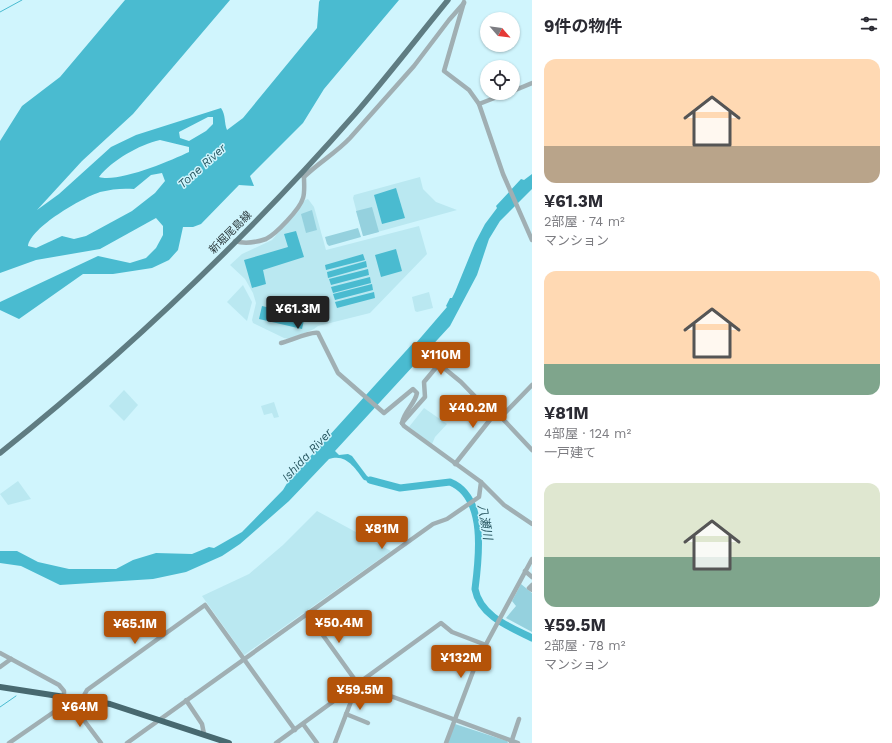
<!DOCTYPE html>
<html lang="ja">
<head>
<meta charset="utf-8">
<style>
	body { margin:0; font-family:"Work Sans","Noto Sans JP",sans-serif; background:#f2f2f3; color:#2b2b33; height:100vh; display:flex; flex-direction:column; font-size:15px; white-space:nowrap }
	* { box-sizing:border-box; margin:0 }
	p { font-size:13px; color:#7c7c81 }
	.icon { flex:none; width:22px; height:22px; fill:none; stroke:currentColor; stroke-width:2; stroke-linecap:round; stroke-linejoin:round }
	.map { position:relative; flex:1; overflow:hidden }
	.side { display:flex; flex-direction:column; background:#fff; width:360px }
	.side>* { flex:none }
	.needle { width:26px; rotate:118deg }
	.fabs { position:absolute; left:480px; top:12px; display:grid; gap:8px }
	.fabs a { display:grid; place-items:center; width:40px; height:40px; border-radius:50%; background:#fff; box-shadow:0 1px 3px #0004; font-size:20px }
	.price { position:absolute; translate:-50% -34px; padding:0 9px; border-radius:4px; background:#b45309; color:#fff; font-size:13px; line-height:26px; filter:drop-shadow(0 1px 2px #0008) }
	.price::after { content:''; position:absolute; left:50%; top:24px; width:12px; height:9px; margin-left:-6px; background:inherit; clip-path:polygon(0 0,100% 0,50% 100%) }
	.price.on { background:#222; color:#fff }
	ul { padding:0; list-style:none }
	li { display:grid; align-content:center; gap:8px; height:212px; padding:0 12px }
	li span { display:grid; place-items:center; height:124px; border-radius:12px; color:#555 }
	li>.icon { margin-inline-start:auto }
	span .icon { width:72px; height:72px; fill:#fffc; stroke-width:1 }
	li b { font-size:17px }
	h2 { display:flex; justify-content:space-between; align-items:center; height:48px; padding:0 12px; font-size:17px }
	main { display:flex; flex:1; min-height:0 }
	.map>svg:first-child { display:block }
	.built { fill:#bae8f1 }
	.green { fill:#95d1de }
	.water { fill:#4abbd0; fill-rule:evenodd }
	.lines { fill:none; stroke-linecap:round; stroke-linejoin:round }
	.stream { stroke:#4abbd0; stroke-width:1 }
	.river { stroke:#4abbd0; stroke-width:7 }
	.minor { stroke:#a0afb3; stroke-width:4.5 }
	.major { stroke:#5f7c82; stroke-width:5.5 }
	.highway { stroke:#486970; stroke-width:6 }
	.labels { text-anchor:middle; stroke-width:3; stroke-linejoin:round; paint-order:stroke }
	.street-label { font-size:11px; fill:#2b3a3d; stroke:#d0f5fd }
	.water-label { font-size:12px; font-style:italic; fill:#2a5963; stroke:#d0f5fd }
</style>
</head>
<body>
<main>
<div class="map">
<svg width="532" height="743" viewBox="0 0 532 743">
	<rect width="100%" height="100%" fill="#d0f5fd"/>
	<g class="built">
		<path d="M420 177 423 189 436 202 457 210 363 236 353 198 354 195Z"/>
		<path d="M308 199 314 207 326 250 419 226 427 254 370 313 318 326 314 329 290 339 284 338 253 323 252 320 256 303 253 293 245 279 230 265 242 254 272 240 305 200Z"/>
		<path d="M243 285 252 302 247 321 227 302Z"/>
		<path d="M429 292 433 308 417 312 415 311 412 297Z"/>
		<path d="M124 390 138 405 124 421 109 406Z"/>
		<path d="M274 402 279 417 274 418 272 413 264 415 261 406Z"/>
		<path d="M424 408 447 424 435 437 432 444 409 427Z"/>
		<path d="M18 481 31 499 8 505 0 494Z"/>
		<path d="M317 511 391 551 244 655 202 596 249 574 283 545Z"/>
	</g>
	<g class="green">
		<path d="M372 207 379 232 364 236H363L356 211Z"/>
		<path d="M312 210 317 230 306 233 301 214Z"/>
		<path d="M358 228 361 237 329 246 327 244 325 237Z"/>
		<path d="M521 584 532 593V632L506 618 516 606 512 601Z"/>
		<path d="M455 724 507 741 508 743H447Z"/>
	</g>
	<g class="water">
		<path d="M125 0H230L133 114 82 161 37 210 59 194 111 147 136 135 221 108C226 115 224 123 227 130L243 118 317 28 319 2 320 0H399L324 89 303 123 250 176 254 186 239 185 201 224 193 227H183L178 250 169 260 152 268 113 274H83L19 319 0 310V302L98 256 130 263 146 258 156 248 163 235V226L156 218 100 249 36 260 0 273V141L22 106 60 77ZM208 117H213V124L206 131 189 141 180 138 179 132ZM160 140 189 147V152C170 161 118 183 99 177 112 160 139 145 160 140ZM162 173 165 181 155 193 132 211 86 236 74 239 62 236 36 248 28 246C31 227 82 198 100 192 112 189 123 188 134 189L151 175Z"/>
		<path d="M532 174V189L500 221 489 239 477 275 450 326 335 451 339 455 348 454 352 456 367 476 380 484 364 480C355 468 346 453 329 459L289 501 240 544 222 556 186 572 153 579 60 585 21 566 0 563V551H17L38 562 69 569H116L133 560 156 553 192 554 209 547 214 548 242 532 283 490 289 480 414 342 416 343 447 307 446 306 450 298H452L455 292 475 243 485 224 497 208 496 206 521 179 524 180Z"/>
		<path d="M396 188 405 218 382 224 374 195Z"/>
		<path d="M296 231 304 257 263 270 266 284 252 288 244 260 288 247 284 234Z"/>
		<path d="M396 249 402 271 381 277 375 255Z"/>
		<path d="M363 254 365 260 326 270 325 265Z"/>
		<path d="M366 261 367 267 328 278 327 272Z"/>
		<path d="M368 269 369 275 331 285 329 279Z"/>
		<path d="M370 277 371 283 333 293 331 287Z"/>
		<path d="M372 284 373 290 335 300 333 294Z"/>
		<path d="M374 292 375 298 337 308 335 302Z"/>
		<path d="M262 306 305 316 302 329 259 319Z"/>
	</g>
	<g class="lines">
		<g class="stream">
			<path d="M0 12 22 0"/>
			<path d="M0 707 16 696"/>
		</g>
		<path class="river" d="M370 480 400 488 450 482C487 497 479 558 475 589 480 616 510 627 532 638"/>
		<g class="minor">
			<path d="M464 2 444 71 469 90 479 104 503 174 532 240"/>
			<path d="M513 91 532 83"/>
			<path d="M479 104 507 93"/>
			<path d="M304 177C318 163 336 153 350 138L414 66 449 20 464 3"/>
			<path d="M235 241C244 244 257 242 266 239 276 234 300 209 303 198 305 192 304 184 304 177L302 175"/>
			<path d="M281 343C290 341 311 331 318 333L338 373 384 413 413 389 417 393C415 404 404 411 402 423"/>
			<path d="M501 417 532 385"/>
			<path d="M402 423 404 426 481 482 504 505 532 524"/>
			<path d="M402 423 425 397 424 382 439 364 461 382 495 417"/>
			<path d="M455 464 493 416 501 417 532 450"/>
			<path d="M525 571 532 577"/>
			<path d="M532 585 529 588 532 590"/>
			<path d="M307 613 358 684 518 743"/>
			<path d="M0 653 59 685 64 691V696"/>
			<path d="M0 667 11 659"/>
			<path d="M82 699 87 690 205 605 295 730"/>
			<path d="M186 700 202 724 204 734"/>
			<path d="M66 703 74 707 101 743"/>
			<path d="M346 714 368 723"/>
			<path d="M303 724 317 743"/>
			<path d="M9 743 64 705 68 697"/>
			<path d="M127 743 433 524 447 519 479 497 481 482"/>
			<path d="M276 743 441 623 452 632 486 645"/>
			<path d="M335 743 357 686"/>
			<path d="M446 743 477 661 532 559"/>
			<path d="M511 743 519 719"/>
		</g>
		<path class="major" d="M0 453C128 351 247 237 355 114 387 77 417 38 448 0"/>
		<path class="highway" d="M0 687 110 704 229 743"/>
	</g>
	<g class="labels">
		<g class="street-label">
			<text transform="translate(230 232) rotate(-45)" y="4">新堀尾島線</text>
		</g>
		<g class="water-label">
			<text transform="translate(202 166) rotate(-42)" y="4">Tone River</text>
			<text transform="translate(307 455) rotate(-47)" y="4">Ishida River</text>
			<text transform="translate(485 522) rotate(80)" y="4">八瀬川</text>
		</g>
	</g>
</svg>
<div class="fabs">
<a><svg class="needle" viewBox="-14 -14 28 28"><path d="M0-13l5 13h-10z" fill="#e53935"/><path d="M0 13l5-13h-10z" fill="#7c7c81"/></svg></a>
<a><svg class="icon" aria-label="locate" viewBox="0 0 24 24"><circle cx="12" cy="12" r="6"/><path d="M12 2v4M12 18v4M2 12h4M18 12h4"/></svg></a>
</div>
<b class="price on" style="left:298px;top:330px">¥61.3M</b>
<b class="price" style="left:441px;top:376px">¥110M</b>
<b class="price" style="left:473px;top:429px">¥40.2M</b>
<b class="price" style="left:382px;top:550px">¥81M</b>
<b class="price" style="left:339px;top:644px">¥50.4M</b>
<b class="price" style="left:135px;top:645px">¥65.1M</b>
<b class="price" style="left:461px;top:679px">¥132M</b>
<b class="price" style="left:360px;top:711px">¥59.5M</b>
<b class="price" style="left:80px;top:728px">¥64M</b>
</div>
<section class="side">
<h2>9件の物件<svg class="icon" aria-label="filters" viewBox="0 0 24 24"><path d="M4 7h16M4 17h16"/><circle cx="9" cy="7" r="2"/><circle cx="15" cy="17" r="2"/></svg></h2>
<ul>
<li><span style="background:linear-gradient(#ffd9b3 70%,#b9a48a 0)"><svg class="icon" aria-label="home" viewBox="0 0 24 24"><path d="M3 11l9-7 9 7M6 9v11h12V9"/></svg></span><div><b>¥61.3M</b><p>2部屋 · 74 m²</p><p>マンション</p></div></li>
<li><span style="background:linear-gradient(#ffd9b3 75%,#7fa58c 0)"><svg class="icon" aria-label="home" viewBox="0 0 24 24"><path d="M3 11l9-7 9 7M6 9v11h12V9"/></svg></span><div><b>¥81M</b><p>4部屋 · 124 m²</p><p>一戸建て</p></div></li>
<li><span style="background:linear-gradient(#dfe7d0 60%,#7fa58c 0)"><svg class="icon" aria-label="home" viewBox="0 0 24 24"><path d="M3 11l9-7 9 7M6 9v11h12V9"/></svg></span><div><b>¥59.5M</b><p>2部屋 · 78 m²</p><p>マンション</p></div></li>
</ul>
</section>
</main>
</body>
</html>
